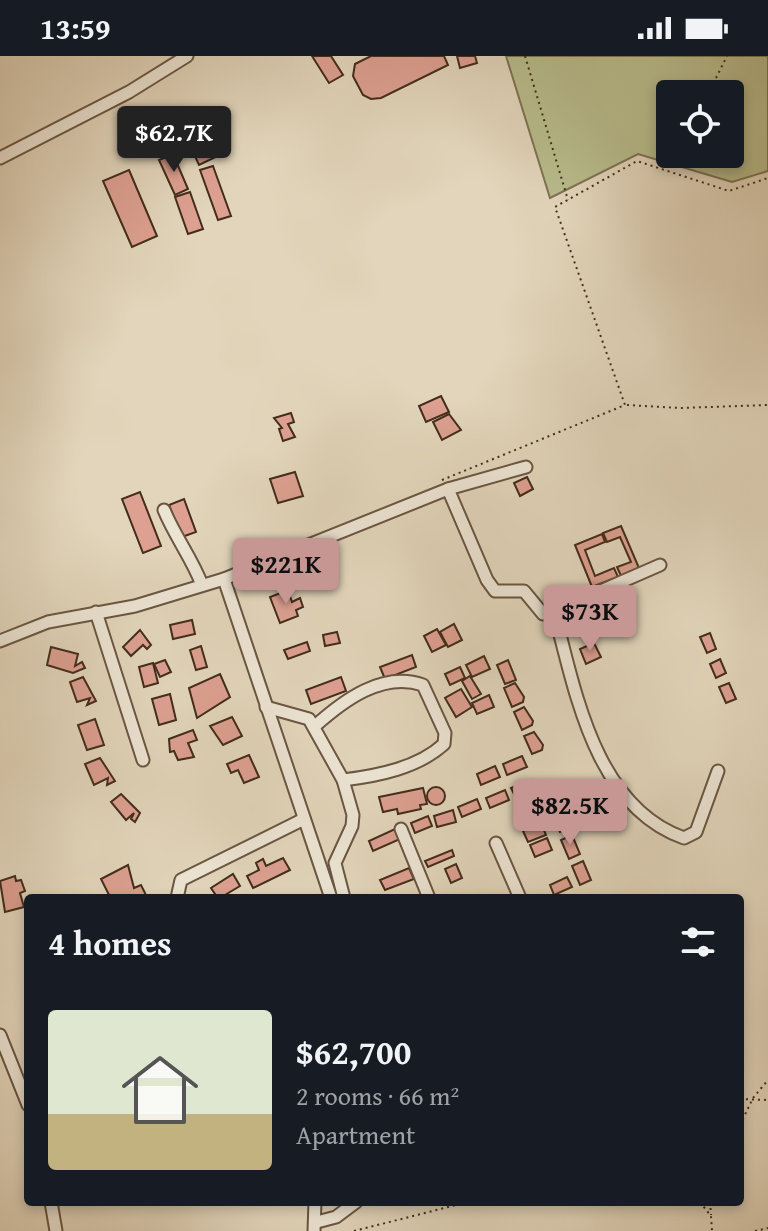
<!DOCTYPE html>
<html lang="en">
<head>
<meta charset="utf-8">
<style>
	body { margin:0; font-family:"Gentium Book Plus",serif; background:#20242c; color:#f1f3f6; height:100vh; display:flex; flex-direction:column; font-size:30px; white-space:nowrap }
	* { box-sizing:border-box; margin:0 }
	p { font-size:26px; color:#9ea1a6 }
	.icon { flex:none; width:44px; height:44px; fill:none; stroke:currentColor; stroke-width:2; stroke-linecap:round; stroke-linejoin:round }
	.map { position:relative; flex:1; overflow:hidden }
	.side { position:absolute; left:24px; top:838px; width:720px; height:312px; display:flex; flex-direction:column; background:#171b24; border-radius:8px; box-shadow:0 4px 12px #0003 }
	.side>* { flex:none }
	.tools { position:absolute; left:656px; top:24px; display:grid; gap:16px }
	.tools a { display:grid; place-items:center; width:88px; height:88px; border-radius:8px; background:#171b24; box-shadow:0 4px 12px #0003; font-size:40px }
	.price { position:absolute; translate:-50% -68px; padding:0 18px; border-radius:8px; background:#c59692; color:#111; font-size:26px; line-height:52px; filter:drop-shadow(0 2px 4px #0008) }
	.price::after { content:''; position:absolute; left:50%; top:48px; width:24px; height:18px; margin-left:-12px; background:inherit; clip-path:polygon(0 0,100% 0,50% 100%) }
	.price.current { background:#222; color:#fff }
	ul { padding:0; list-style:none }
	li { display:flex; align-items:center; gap:24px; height:200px; padding:0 24px }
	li+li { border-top:2px solid #363941 }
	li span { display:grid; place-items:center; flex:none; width:224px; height:160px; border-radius:8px; color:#555 }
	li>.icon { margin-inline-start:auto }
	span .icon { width:96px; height:96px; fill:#fffc; stroke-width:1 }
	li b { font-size:34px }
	h2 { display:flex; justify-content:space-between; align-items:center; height:96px; padding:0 24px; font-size:34px }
	.status { display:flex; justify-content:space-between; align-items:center; height:56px; padding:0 40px; background:#171b24; direction:ltr }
	.status svg { height:22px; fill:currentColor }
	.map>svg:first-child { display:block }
	.green { fill:#b8bc8d; stroke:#7d7454; stroke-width:2; fill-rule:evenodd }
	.building { fill:#dda091; stroke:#422c1b; stroke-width:2 }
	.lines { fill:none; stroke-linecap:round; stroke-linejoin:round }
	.minor-casing { stroke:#6a5643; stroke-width:15 }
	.path { stroke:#422c1b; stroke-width:2; stroke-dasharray:2 4; stroke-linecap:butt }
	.minor { stroke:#ece4d3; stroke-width:11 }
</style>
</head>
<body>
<div class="status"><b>13:59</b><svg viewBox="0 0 49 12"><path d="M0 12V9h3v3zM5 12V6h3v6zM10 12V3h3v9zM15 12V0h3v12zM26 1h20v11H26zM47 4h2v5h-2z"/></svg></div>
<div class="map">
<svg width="768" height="1175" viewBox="0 0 768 1175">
	<rect width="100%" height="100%" fill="#e2d5bb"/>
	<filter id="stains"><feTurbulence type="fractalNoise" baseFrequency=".0025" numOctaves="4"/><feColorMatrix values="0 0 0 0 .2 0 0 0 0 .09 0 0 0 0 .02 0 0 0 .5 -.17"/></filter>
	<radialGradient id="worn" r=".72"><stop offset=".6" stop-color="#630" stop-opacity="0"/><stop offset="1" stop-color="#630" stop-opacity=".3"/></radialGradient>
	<path class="green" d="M506 0H768V115L732 126 638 98 550 142ZM670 38H730V98H670Z"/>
	<g class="building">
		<path d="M312 0H331L343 19 329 27Z"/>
		<path d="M371 0H444L448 9 381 42 371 43 363 39 353 20 355 8Z"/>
		<path d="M457 0H475L477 7 460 12Z"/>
		<path d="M200 80 203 87 217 81 224 97 199 109 188 85Z"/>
		<path d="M173 98 188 133 175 139 159 104Z"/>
		<path d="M213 110 231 160 218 164 200 114Z"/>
		<path d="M129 114 157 180 132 191 103 125Z"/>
		<path d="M190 136 203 173 188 178 175 141Z"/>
		<path d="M441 340 449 356 426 366 419 350Z"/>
		<path d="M291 357 294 366 288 368 295 381 283 385 279 373 282 372 274 362Z"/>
		<path d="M449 358 461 374 442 384 433 366Z"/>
		<path d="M295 416 303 440 278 447 270 423Z"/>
		<path d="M527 421 533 433 520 440 514 427Z"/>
		<path d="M140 436 161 490 143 497 122 443Z"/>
		<path d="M184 443 196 476 182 481 169 449Z"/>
		<path d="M621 470 639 512 621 520 617 511 631 506 620 481 607 486 603 477Z"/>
		<path d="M602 478 605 486 585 494 595 520 614 512 618 521 592 531 575 489Z"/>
		<path d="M288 534 292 546 300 542 303 551 296 554 298 560 280 567 270 541Z"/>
		<path d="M192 564 195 578 173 583 170 569Z"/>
		<path d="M454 568 462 584 448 591 440 576Z"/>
		<path d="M437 573 446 589 432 596 424 580Z"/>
		<path d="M140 574 151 589 147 593 143 589 131 600 123 591Z"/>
		<path d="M337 576 340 587 325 590 323 579Z"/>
		<path d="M710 577 716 593 707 597 700 581Z"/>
		<path d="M307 586 310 595 288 603 284 594Z"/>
		<path d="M594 587 601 601 586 608 580 593Z"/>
		<path d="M201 590 207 611 196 614 190 594Z"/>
		<path d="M51 591 78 598 75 610 82 606 85 612 73 617 47 609Z"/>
		<path d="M412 599 416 611 385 623 380 611Z"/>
		<path d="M484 600 490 613 472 621 466 609Z"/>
		<path d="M720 603 726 617 716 622 710 608Z"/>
		<path d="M165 604 171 616 160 621 154 608Z"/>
		<path d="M508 604 516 624 505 628 497 609Z"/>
		<path d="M153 607 158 627 144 631 139 611Z"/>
		<path d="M460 611 465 622 450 629 445 618Z"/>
		<path d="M220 618 230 641 197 662 189 632Z"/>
		<path d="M470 620 481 638 472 643 462 625Z"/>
		<path d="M83 621 96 645 87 649 90 642 77 646 70 626Z"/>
		<path d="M341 621 346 635 311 648 306 634Z"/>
		<path d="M515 627 524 641 523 646 512 651 504 632Z"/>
		<path d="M729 627 736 643 726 647 719 631Z"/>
		<path d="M461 633 472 651 456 661 445 642Z"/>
		<path d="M170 638 176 664 159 669 152 643Z"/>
		<path d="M489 639 494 651 477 658 472 647Z"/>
		<path d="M524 651 533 665 532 669 522 674 514 656Z"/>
		<path d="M232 661 242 680 223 689 210 670Z"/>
		<path d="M95 663 104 689 87 694 78 669Z"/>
		<path d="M193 674 197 684 188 687 194 701 178 704 174 695 170 696 169 683Z"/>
		<path d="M534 676 543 689 542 694 532 698 524 680Z"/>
		<path d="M249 699 259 721 244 727 238 714 231 717 227 708Z"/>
		<path d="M522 700 527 711 507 719 503 708Z"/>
		<path d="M100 702 115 725 107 729 108 722 94 729 85 708Z"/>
		<path d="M495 710 500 721 481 729 477 718Z"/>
		<path d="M531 724 535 734 516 742 511 732Z"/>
		<path d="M553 727 561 744 550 749 542 732Z"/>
		<circle cx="436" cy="740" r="9"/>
		<path d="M423 732 427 748 420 749 421 753 398 758 397 753 383 756 379 741Z"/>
		<path d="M505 734 509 744 490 752 486 742Z"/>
		<path d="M121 738 140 757 135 766 131 763 134 757 126 764 111 746Z"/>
		<path d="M477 743 481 753 462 761 458 751Z"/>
		<path d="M563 752 571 771 560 776 551 757Z"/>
		<path d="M453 754 456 766 437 771 434 760Z"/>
		<path d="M428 760 432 770 415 777 411 767Z"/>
		<path d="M541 767 546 779 528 786 523 775Z"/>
		<path d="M395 773 400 783 373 795 369 785Z"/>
		<path d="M572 779 580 798 569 803 561 784Z"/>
		<path d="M547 782 552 794 535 801 530 789Z"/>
		<path d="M452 794 454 800 428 811 425 805Z"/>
		<path d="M283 802 290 814 253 832 247 820 259 814 256 807 263 803 266 810Z"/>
		<path d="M583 805 591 824 580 829 572 810Z"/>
		<path d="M456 808 462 822 451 827 445 813Z"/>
		<path d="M128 809 134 832 141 829 146 839 110 841 101 823Z"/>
		<path d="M409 812 414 823 385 834 380 824Z"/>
		<path d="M233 818 240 830 225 839 227 842H209L215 838 211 832Z"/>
		<path d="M15 820 16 825 21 824 25 835 20 837 24 851 5 856 0 825Z"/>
		<path d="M567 821 572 831 554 839 550 829Z"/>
	</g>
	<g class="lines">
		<defs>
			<g id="minor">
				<path d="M0 102 129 36 187 0"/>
				<path d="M448 433 487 524 495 535H524L543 558 555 559 573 547 660 509"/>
				<path d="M164 454C175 481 192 502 202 529"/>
				<path d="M224 523 331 842"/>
				<path d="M96 556 143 704"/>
				<path d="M555 559C576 639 596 751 684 782L696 776 718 715"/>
				<path d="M0 585 48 566 135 550 224 523 448 433 526 411"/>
				<path d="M266 651 309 663 343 724 353 759 352 770 335 807 344 842"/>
				<path d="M315 670C344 644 383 615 423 629L445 677 444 688C418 712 377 720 343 724"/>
				<path d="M401 773 429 842"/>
				<path d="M496 787 520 842"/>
				<path d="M177 842 181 824 304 763"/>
				<path d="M0 979 28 1049"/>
				<path d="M51 1146 56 1175"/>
				<path d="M317 1166 336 1161 356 1146"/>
				<path d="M314 1175 315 1146"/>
			</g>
		</defs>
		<use href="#minor" class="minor-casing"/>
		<g class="path">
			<path d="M525 0 568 144"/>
			<path d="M716 22 727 0"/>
			<path d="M627 349 680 352 768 349"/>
			<path d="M442 424 625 349 555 151 637 105 729 135 768 122"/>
			<path d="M740 1043 768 1044"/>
			<path d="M740 1069 753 1042 768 1024"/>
			<path d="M700 1146 711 1160 712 1175"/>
			<path d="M710 1146 711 1159"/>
			<path d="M354 1175 468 1146"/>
			<path d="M755 1175 768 1172"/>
		</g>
		<use href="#minor" class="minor"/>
	</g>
	<rect width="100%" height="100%" filter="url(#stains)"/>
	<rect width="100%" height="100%" fill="url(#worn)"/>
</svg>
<div class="tools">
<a><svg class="icon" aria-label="locate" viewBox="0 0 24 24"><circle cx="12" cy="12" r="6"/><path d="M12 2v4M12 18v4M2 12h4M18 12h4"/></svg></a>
</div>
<b class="price current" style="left:174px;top:118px">$62.7K</b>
<b class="price" style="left:286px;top:550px">$221K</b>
<b class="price" style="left:590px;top:597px">$73K</b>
<b class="price" style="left:570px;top:791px">$82.5K</b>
<section class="side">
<h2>4 homes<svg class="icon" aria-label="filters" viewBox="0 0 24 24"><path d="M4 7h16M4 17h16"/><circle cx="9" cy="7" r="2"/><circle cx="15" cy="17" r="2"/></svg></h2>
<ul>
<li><span style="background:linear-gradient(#dfe7d0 65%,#c2b280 0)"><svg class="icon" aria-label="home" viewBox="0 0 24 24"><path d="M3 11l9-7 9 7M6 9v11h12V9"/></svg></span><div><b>$62,700</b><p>2 rooms · 66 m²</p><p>Apartment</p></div></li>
</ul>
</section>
</div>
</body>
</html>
